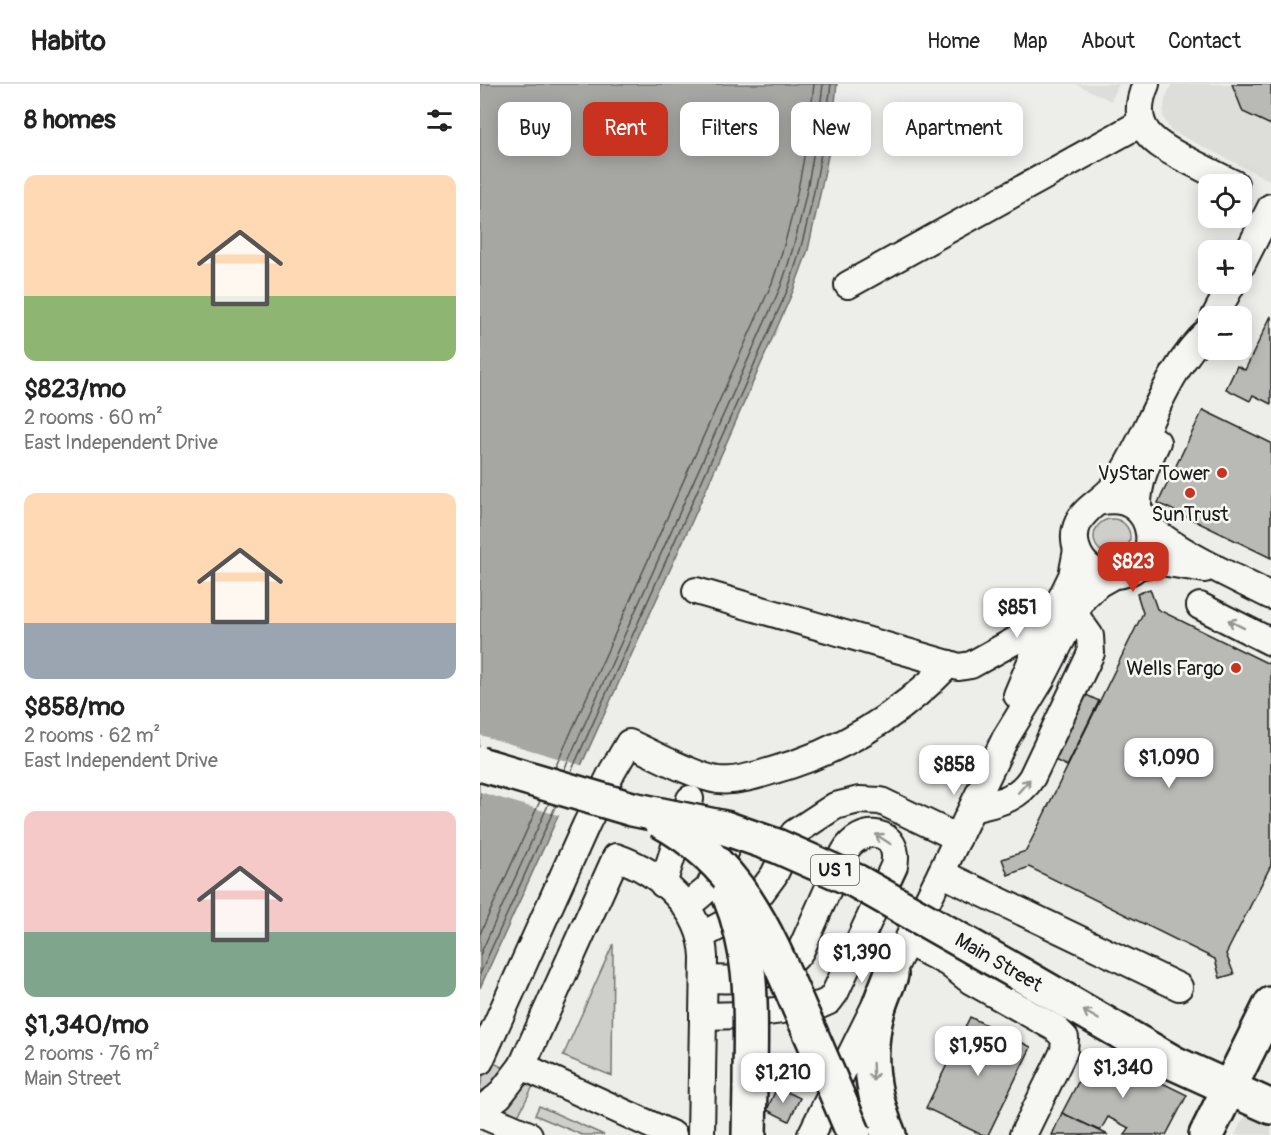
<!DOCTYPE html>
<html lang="en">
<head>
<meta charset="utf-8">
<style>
	body { margin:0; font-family:Pangolin,sans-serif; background:#f2f2f2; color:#222; height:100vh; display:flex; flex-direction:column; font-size:22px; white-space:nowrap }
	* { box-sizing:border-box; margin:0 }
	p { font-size:20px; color:#767676 }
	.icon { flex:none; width:33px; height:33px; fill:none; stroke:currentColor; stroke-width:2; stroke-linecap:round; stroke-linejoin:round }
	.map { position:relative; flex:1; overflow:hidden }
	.panel { display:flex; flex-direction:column; background:#fff; width:480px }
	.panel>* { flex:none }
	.banner { position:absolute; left:18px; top:18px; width:570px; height:54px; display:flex; gap:12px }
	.buttons { position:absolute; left:718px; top:90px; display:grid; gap:12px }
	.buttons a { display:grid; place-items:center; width:54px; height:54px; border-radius:12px; background:#fff; box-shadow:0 3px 15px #0003; font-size:30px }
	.price { position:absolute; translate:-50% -51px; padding:0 14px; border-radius:12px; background:#fff; color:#222; font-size:20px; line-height:39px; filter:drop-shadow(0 2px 3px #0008) }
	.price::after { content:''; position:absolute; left:50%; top:36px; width:18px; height:14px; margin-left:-9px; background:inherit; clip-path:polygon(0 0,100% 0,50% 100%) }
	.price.current { background:#c8321e; color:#fff }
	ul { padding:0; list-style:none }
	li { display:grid; align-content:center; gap:12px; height:318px; padding:0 24px }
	li span { display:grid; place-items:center; height:186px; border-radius:12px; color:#555 }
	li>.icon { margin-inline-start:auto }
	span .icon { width:108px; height:108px; fill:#fffc; stroke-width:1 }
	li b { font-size:26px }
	h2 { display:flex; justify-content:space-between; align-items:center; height:72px; padding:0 24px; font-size:26px }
	.chip { padding:0 21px; border-radius:12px; background:#fff; box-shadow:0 3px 15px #0003; font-size:21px; line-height:54px }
	.chip.current { background:#c8321e; color:#fff }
	header { display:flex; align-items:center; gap:36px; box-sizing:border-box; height:84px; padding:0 30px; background:#fff; border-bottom:2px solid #e0e0e0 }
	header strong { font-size:28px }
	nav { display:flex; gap:33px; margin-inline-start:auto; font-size:21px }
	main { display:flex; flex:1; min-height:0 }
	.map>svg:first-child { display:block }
	.built { fill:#ddddda }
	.green { fill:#cececb; stroke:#757574; stroke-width:1.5 }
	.water { fill:#a6a6a3; stroke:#6f6f6d; stroke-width:1.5 }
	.pier { fill:#edede9 }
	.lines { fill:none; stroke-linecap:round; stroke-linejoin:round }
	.shore { stroke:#535352; stroke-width:1.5 }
	.building { fill:#b9b9b6; stroke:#1c1c1c; stroke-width:1.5 }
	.minor-casing { stroke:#1c1c1c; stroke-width:30 }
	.major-casing { stroke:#1c1c1c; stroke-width:38 }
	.minor { stroke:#f6f6f2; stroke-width:26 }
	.major { stroke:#f6f6f2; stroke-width:33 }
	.major-bridge-casing { stroke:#1c1c1c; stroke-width:38; stroke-linecap:butt }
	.major-bridge { stroke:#f6f6f2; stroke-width:33 }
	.oneway { stroke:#949492 }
	.poi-dot { fill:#c8321e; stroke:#f6f6f2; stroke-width:2 }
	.labels { text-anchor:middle; stroke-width:5; stroke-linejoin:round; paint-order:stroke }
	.shield { fill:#f6f6f2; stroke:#5d5d5c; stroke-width:1.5 }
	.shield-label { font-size:18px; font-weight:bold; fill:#1c1c1c }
	.poi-label { font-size:20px; fill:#1c1c1c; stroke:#f6f6f2; text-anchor:end }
	.street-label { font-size:20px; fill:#1c1c1c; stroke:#f6f6f2 }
</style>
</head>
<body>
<header>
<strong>Habito</strong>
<nav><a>Home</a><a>Map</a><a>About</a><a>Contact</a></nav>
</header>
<main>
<section class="panel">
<h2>8 homes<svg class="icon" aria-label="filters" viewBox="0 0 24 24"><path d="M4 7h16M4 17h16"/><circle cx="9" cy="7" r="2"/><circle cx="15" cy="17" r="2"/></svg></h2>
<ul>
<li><span style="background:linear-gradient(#ffd9b3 65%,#8fb573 0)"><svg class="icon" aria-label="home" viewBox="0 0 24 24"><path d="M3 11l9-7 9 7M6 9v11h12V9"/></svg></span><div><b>$823/mo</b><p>2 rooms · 60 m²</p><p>East Independent Drive</p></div></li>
<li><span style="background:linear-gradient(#ffd9b3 70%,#9aa5b1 0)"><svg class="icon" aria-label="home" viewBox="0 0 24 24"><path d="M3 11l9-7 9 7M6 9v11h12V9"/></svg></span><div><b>$858/mo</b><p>2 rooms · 62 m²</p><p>East Independent Drive</p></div></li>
<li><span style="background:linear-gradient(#f6c9c9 65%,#7fa58c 0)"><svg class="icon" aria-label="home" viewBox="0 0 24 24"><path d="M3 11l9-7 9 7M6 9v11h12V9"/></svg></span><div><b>$1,340/mo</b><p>2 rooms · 76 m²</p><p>Main Street</p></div></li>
</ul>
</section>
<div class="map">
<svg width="791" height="1051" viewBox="0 0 791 1051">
	<rect width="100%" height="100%" fill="#edede9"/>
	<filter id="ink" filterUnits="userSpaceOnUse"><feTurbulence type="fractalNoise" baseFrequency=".0167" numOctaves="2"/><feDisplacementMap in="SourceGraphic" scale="12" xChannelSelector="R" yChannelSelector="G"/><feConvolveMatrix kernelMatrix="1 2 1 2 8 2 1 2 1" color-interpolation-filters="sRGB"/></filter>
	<g filter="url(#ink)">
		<g class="built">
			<path d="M596 0H639L631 17Z"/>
			<path d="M692 0H791V97L690 46 683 32 685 15Z"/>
			<path d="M768 1032 791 1043V1051H755L762 1036Z"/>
		</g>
		<g class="green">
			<circle cx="632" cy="453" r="18"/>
			<path d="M111 745 118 748 10 977 31 988 6 1012 0 1007V1004L9 967Z"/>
			<path d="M133 860 132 992 83 972Z"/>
			<path d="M41 997 54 1000 37 1034 23 1028 20 1022Z"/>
			<path d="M59 1022 124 1051H102L55 1031Z"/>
		</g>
		<path class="water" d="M0 0H357L350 62 342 101 328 166 313 207 213 435 0 904Z"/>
		<path class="pier" d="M0 651 104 682 81 732 0 708Z"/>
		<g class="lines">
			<g class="shore">
				<path d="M75 684 292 199C315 134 327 68 334 0"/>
				<path d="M84 686 301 202C324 136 335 69 343 0"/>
				<path d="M91 688 308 205C331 138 342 70 351 0"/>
				<path d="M0 850 60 717"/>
				<path d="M0 871 69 719"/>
				<path d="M0 890 76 721"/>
			</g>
		</g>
		<g class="building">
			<path d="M752 0H791V41L763 28Z"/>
			<path d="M791 232V320L773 311 770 317 746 305 757 282 765 286Z"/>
			<path d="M723 326 791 359V474L678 419Z"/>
			<path d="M670 505 677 525 791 581V781L746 870 754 890 740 894 735 875 549 783 528 791 522 775 546 767 663 529 657 510Z"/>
			<path d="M590 603 619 617 587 682 558 668Z"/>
			<path d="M490 933 551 963 508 1051H502L446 1024Z"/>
			<path d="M615 966 707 1011 686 1051H645L649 1044 628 1033 620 1047 582 1029Z"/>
			<path d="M297 1003 320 1014 309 1037 287 1026Z"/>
			<path d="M582 1029 620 1047 628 1051H572Z"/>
		</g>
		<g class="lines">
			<defs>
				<g id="minor">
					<path d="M666 0C647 44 674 60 709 77 725 85 740 93 755 100"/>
					<path d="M762 180 791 123"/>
					<path d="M368 201 661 39"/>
					<path d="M735 232 752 200"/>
					<path d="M619 418C680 403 687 492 632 491 621 491 610 486 604 478 595 467 592 452 598 439 605 423 624 416 635 401 670 351 683 288 729 246"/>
					<path d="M658 426C657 400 666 381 677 358"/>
					<path d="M668 442C703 471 750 491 791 512"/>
					<path d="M657 482 681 478 725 485"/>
					<path d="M216 507 479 583 491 581 554 546H566"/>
					<path d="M720 522 791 558"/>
					<path d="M537 611 555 568 592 492 597 466"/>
					<path d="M492 725C516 719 538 716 552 693L611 569 610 552 595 531"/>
					<path d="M461 789 699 903"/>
					<path d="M183 800 210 715"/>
					<path d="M206 823 229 804 246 764"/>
					<path d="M221 852 258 832 274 818 294 791 314 749 355 722 379 716 401 717 478 754"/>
					<path d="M427 858 468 879 491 897 575 944 585 954 584 967 543 1051"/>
					<path d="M223 932 264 931 340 921 349 917 355 909 414 782C422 745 380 739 364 769L321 866C316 875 309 879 300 884 271 897 255 896 224 895"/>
					<path d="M0 977 106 741 132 688 149 659C172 669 215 693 238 696 255 698 275 692 291 687 360 668 420 631 469 580"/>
					<path d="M42 982 193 1051"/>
					<path d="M0 1026 19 1012 42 982 136 773C180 788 222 825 224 873L221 1051"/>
					<path d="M0 1030 49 1051"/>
					<path d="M331 1051 461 789 525 655 561 596 603 514 618 500 634 491"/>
				</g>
				<g id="major">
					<path d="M540 890 694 979 791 1023"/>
					<path d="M269 1051 270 1002"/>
					<path d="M409 1051C392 1011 386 968 398 926 401 914 407 902 411 891"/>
					<path d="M726 1051 791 920"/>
				</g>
			</defs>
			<use href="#minor" class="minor-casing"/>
			<use href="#major" class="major-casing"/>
			<use href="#minor" class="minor"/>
			<use href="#major" class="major"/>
			<defs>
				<g id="major-bridge">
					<path d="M0 680 152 725 245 744 297 762 376 797 540 890"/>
					<path d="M179 736C260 779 288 851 322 930 340 970 357 1011 374 1051"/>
					<path d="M249 811C276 876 270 934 270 1002"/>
				</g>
			</defs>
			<use href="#major-bridge" class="major-bridge-casing"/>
			<use href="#major-bridge" class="major-bridge"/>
		</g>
		<defs><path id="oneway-shaft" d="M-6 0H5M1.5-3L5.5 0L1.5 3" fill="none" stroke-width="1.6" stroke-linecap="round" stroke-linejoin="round" transform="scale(1.5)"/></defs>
		<g class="oneway">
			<use href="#oneway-shaft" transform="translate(756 540) rotate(-153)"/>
			<use href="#oneway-shaft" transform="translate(544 702) rotate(-49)"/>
			<use href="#oneway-shaft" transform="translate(403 755) rotate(-147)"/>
			<use href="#oneway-shaft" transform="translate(611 931) rotate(-150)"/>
			<use href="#oneway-shaft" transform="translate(393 988) rotate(88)"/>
		</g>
	</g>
	<g class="poi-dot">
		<circle cx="742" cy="389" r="6"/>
		<circle cx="710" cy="409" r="6"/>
		<circle cx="756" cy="584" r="6"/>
	</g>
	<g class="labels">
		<rect class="shield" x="331" y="771" width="48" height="30" rx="4.5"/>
		<g class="shield-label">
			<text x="355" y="792">US 1</text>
		</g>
		<g class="poi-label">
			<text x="730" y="396">VyStar Tower</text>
			<text x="710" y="437" text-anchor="middle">SunTrust</text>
			<text x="744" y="591">Wells Fargo</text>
		</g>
		<g class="street-label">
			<text transform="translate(519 878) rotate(30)" y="7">Main Street</text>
		</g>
	</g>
</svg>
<div class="buttons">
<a><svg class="icon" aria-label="locate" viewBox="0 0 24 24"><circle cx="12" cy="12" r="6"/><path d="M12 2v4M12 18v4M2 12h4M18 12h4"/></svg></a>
<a>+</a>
<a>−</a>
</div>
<b class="price current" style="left:653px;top:509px">$823</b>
<b class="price" style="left:537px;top:555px">$851</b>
<b class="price" style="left:689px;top:705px">$1,090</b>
<b class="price" style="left:474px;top:712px">$858</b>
<b class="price" style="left:382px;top:900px">$1,390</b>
<b class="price" style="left:498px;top:993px">$1,950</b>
<b class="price" style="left:643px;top:1015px">$1,340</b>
<b class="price" style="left:303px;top:1020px">$1,210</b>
<div class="banner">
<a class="chip">Buy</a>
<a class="chip current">Rent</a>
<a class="chip">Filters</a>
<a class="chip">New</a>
<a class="chip">Apartment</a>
</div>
</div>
</main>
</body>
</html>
